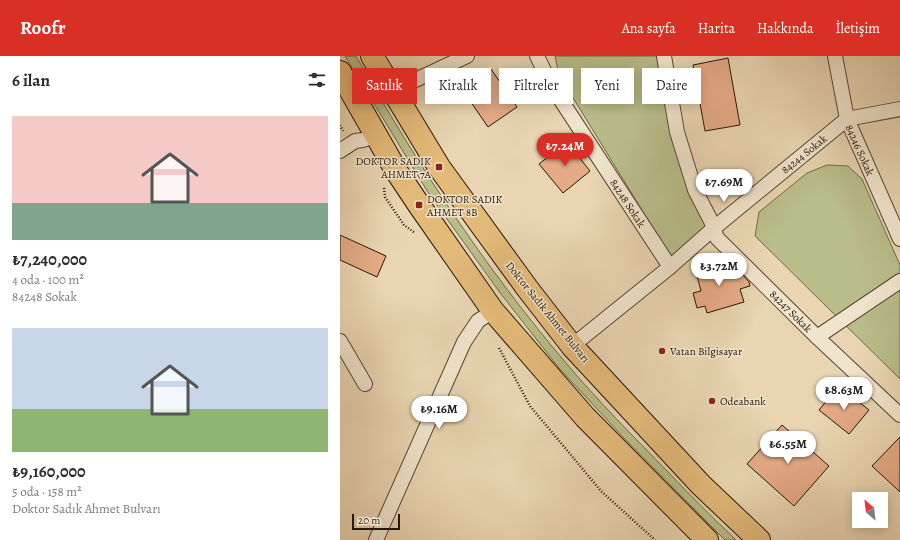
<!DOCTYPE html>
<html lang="tr">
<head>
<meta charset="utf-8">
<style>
	body { margin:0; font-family:Alegreya,serif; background:#f7f7f7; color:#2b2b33; height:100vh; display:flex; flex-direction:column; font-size:15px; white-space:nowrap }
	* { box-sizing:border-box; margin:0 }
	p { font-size:13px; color:#7c7c81 }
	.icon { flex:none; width:22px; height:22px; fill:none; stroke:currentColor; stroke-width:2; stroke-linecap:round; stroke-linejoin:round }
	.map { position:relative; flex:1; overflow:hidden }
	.sheet { display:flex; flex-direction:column; background:#fff; width:340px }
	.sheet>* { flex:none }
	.banner { position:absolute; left:12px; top:12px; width:380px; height:36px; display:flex; gap:8px }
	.needle { width:26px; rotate:332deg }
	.fabs { position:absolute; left:512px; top:436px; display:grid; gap:8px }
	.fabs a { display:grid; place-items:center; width:36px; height:36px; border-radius:0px; background:#fff; box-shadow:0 2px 10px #0003; font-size:20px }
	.scale { position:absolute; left:12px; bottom:10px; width:48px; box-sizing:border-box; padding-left:4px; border:2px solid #261707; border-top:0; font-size:11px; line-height:14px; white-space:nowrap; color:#261707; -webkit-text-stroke:3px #f1e4cd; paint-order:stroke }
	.price { position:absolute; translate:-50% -34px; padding:0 9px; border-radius:14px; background:#fff; color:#222; font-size:13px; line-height:26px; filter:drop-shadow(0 1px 2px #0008) }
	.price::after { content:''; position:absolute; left:50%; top:24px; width:12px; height:9px; margin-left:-6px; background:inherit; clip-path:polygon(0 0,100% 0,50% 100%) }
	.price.current { background:#d93025; color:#fff }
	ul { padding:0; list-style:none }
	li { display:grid; align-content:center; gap:8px; height:212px; padding:0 12px }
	li span { display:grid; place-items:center; height:124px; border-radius:0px; color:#555 }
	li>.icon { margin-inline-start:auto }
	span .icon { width:72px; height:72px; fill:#fffc; stroke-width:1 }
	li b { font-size:17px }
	h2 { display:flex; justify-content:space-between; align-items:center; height:48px; padding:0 12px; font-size:17px }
	.chip { padding:0 14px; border-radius:0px; background:#fff; box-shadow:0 2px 10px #0003; font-size:14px; line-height:36px }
	.chip.current { background:#d93025; color:#fff }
	header { display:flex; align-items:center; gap:24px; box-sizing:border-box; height:56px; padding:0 20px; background:#d93025; color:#fff }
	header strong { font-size:19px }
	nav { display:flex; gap:22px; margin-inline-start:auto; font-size:14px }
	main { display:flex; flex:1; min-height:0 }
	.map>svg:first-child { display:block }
	.green { fill:#b9bd8a; stroke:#706a48 }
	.building { fill:#e5ab87; stroke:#261707 }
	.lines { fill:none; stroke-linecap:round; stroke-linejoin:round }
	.minor-casing { stroke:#574632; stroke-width:16 }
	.primary-casing { stroke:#261707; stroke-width:24 }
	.path { stroke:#261707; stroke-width:2.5; stroke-dasharray:1 2; stroke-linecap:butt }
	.minor { stroke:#f1e4cd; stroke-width:14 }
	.primary { stroke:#e4ba79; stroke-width:22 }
	.poi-dot { fill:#8f2418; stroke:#f1e4cd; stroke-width:1.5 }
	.labels { text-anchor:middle; stroke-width:3; stroke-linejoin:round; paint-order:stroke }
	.street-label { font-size:11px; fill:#261707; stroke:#f1e4cd }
	.poi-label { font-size:11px; fill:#261707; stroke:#f1e4cd; text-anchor:start }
</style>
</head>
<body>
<header>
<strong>Roofr</strong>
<nav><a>Ana sayfa</a><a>Harita</a><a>Hakkında</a><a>İletişim</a></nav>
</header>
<main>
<section class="sheet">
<h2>6 ilan<svg class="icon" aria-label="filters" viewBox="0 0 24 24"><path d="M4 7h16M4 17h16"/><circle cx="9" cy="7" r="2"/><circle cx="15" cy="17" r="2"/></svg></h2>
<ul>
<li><span style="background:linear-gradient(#f6c9c9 70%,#7fa58c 0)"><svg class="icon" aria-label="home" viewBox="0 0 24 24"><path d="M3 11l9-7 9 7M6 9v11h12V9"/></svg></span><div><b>₺7,240,000</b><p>4 oda · 100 m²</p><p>84248 Sokak</p></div></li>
<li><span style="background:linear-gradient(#c9d6e8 65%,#8fb573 0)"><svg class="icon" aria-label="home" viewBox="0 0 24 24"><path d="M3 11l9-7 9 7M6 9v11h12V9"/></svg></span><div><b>₺9,160,000</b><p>5 oda · 158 m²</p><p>Doktor Sadık Ahmet Bulvarı</p></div></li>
</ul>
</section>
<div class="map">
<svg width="560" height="484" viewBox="0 0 560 484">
	<rect width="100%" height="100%" fill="#e9d5b2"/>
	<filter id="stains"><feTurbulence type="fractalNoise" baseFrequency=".005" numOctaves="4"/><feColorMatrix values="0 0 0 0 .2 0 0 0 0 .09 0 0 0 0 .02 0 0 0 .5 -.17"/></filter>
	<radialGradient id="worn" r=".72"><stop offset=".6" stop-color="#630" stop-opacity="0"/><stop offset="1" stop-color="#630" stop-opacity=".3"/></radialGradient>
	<g class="green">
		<path d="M5 0H16C77 108 146 213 226 307 258 345 293 380 328 416 350 439 373 462 396 484H385L376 475 284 382 219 312 161 238 89 138Z"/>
		<path d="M215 0H318L370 171 334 206 219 19Z"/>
		<path d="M487 109 508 110 522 123 560 209V323L415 180 419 156 467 117Z"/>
	</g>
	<g class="building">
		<path d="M388 2 400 69 365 75 353 9Z"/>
		<path d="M151 13 177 51 148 71 122 33Z"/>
		<path d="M227 86 250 115 223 137 199 108Z"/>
		<path d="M0 179 46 200 37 221 0 204Z"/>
		<path d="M387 204 394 211 396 219 401 217 409 226 410 230 400 233 404 246 367 257 365 250 357 252 353 237 361 235 355 213Z"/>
		<path d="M504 334 529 354 509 378 479 354 493 337 498 342Z"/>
		<path d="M442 369 489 410 454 450 407 408Z"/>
		<path d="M560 381V436L532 410Z"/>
	</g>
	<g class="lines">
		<defs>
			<g id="minor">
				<path d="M197 0 211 29 330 211"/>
				<path d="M324 0 337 76 355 134 371 165 377 182 477 281 560 359"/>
				<path d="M495 0 507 63 560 183"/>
				<path d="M52 35 127 0"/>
				<path d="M0 95 15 85 23 84 36 79"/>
				<path d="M477 281 560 225"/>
				<path d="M0 285 25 328"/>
				<path d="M232 290 330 211 374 172 507 63 560 53"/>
				<path d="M36 484 124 286 138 265 153 255"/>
			</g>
			<g id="primary">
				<path d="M32 0 99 111 187 232 232 290 361 429 419 484"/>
				<path d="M0 16 57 116 79 149 153 255 245 361 367 484"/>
			</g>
		</defs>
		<use href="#minor" class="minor-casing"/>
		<use href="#primary" class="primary-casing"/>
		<g class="path">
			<path d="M0 69 3 75"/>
			<path d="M44 132 45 141 64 169 75 177"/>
			<path d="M159 292 190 350 261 435 315 484"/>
		</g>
		<use href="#minor" class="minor"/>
		<use href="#primary" class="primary"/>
	</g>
	<g class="poi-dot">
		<rect x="95" y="107" width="8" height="8" rx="2"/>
		<rect x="75" y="145" width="8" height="8" rx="2"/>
		<circle cx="322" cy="295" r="4"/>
		<circle cx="372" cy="345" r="4"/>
	</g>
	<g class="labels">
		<g class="street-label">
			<text transform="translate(520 94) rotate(66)" y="4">84246 Sokak</text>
			<text transform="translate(464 98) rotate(-39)" y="4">84244 Sokak</text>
			<text transform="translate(288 147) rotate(57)" y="4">84248 Sokak</text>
			<text transform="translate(451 255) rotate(45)" y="4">84247 Sokak</text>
			<text transform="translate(208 256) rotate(51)" y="4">Doktor Sadık Ahmet Bulvarı</text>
		</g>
		<g class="poi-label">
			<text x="91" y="109" text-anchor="end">DOKTOR SADIK<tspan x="91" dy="13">AHMET 7A</tspan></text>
			<text x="87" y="147">DOKTOR SADIK<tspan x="87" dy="13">AHMET 8B</tspan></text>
			<text x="330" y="299">Vatan Bilgisayar</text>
			<text x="380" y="349">Odeabank</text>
		</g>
	</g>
	<rect width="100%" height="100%" filter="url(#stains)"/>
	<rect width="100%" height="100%" fill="url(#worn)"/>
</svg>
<div class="fabs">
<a><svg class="needle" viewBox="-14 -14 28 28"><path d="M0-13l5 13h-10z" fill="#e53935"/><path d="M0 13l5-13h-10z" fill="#7c7c81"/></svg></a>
</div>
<div class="scale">20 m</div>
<b class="price current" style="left:225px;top:111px">₺7.24M</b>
<b class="price" style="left:384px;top:147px">₺7.69M</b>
<b class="price" style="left:379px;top:231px">₺3.72M</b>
<b class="price" style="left:504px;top:355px">₺8.63M</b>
<b class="price" style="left:99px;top:374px">₺9.16M</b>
<b class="price" style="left:448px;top:409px">₺6.55M</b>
<div class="banner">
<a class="chip current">Satılık</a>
<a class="chip">Kiralık</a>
<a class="chip">Filtreler</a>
<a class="chip">Yeni</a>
<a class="chip">Daire</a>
</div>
</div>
</main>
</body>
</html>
